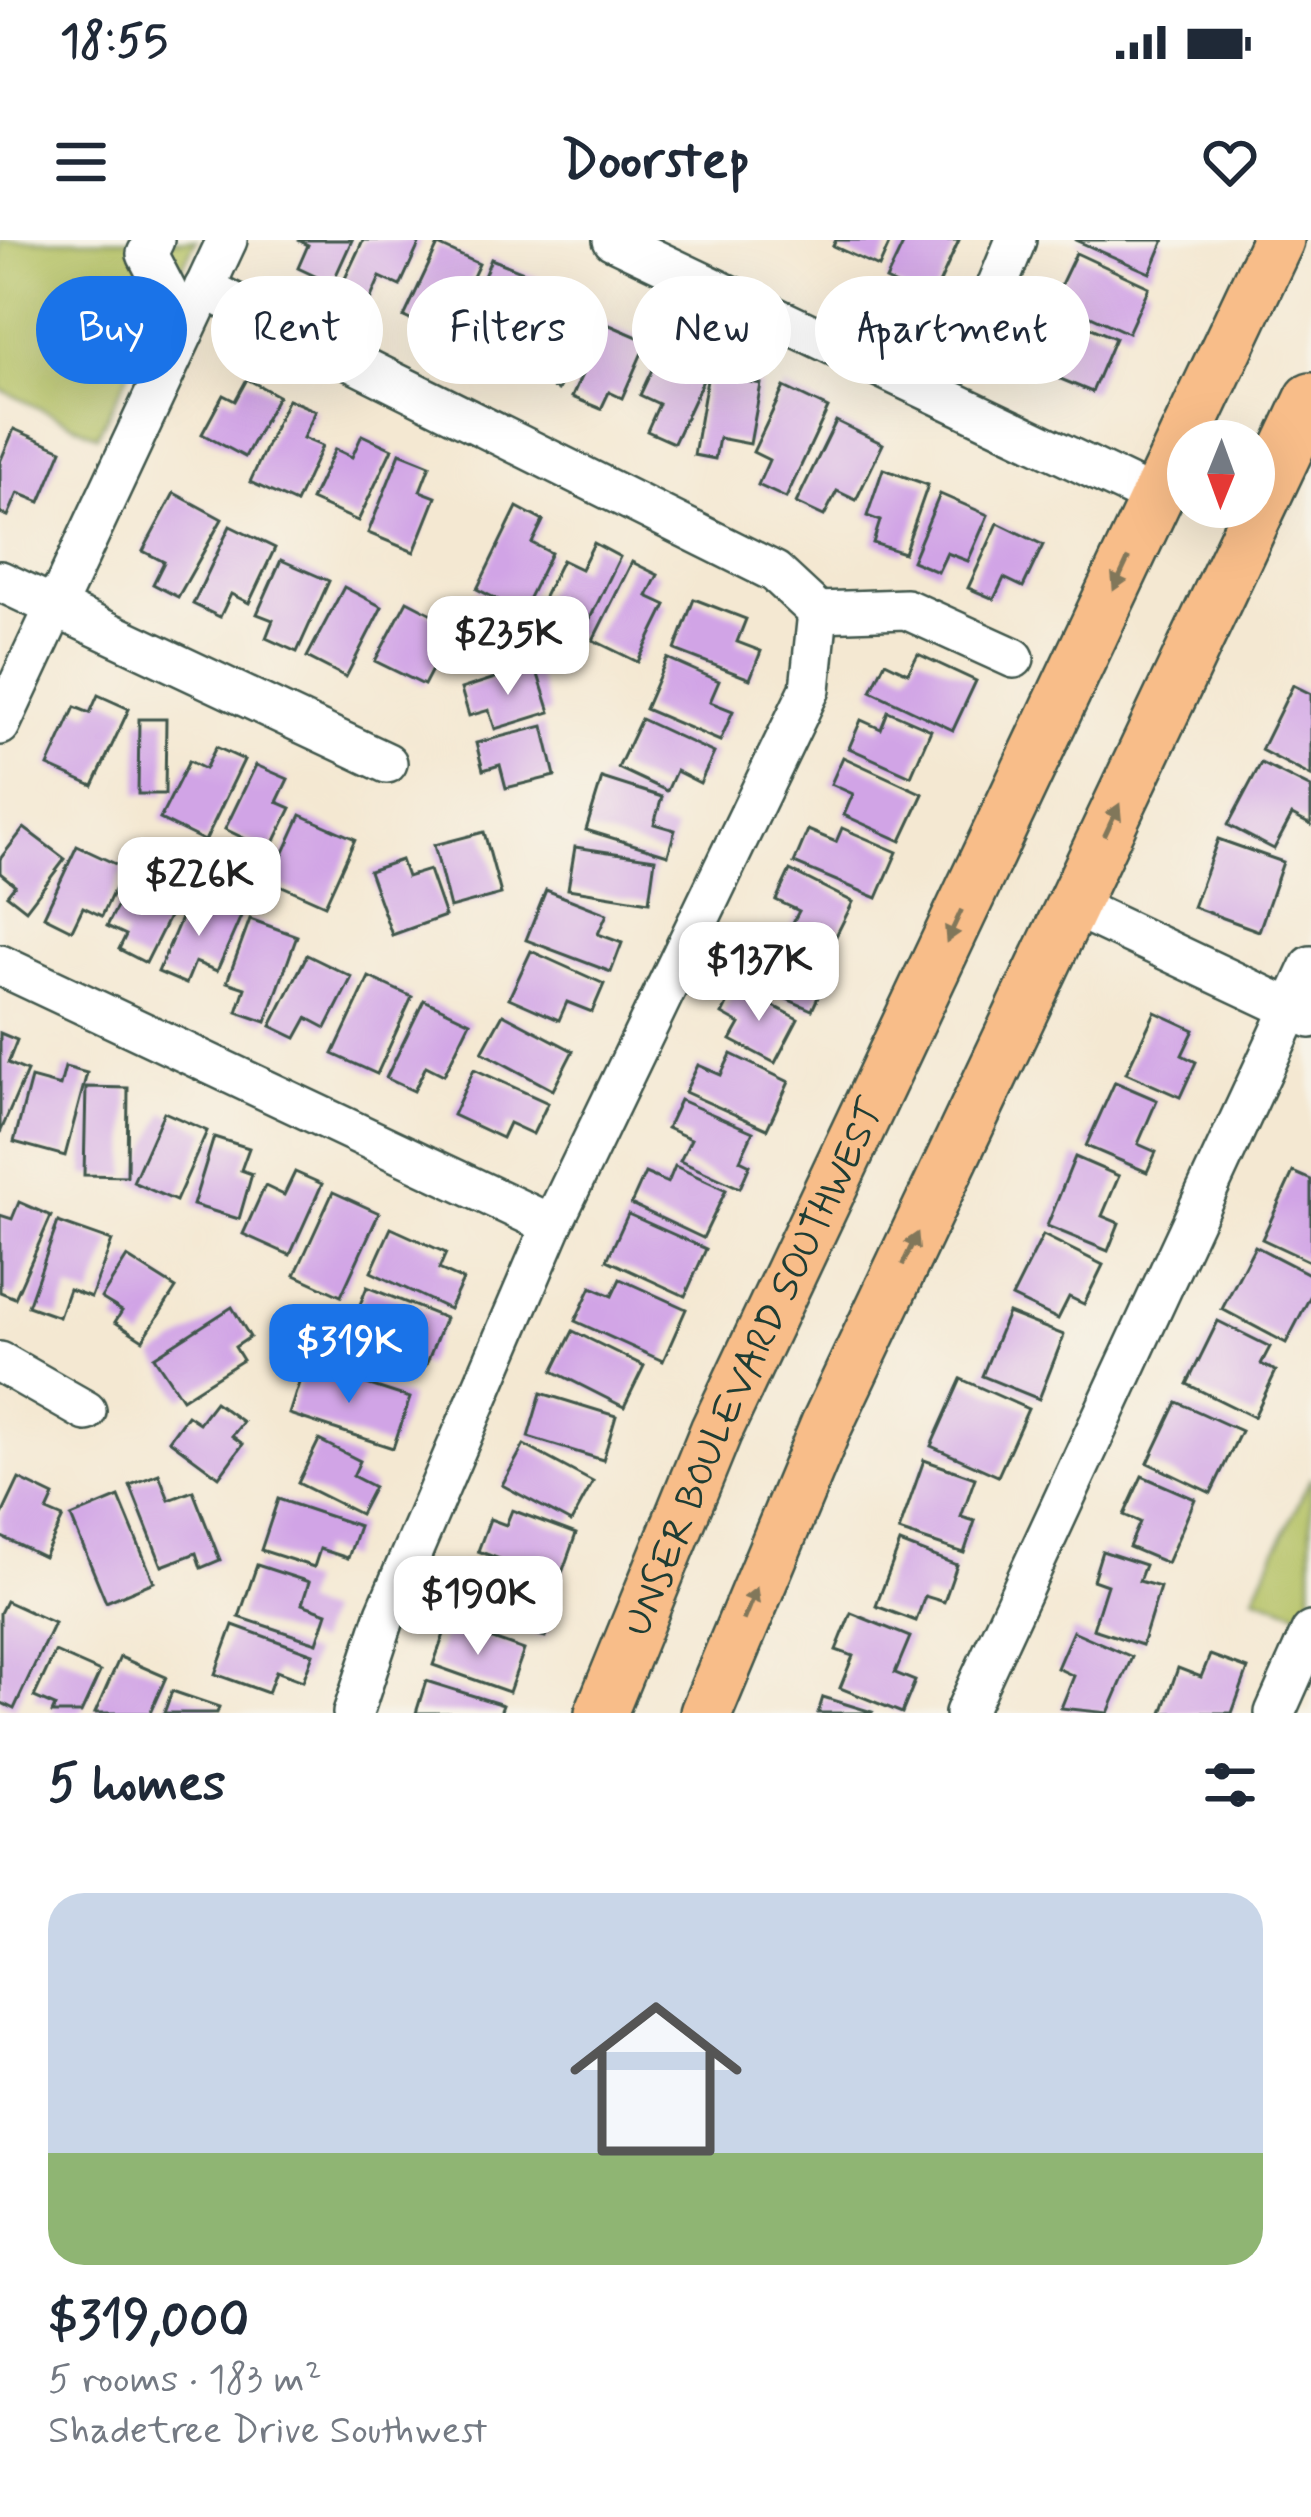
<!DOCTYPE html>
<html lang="en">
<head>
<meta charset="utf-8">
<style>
	body { margin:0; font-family:Mynerve,sans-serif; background:#f6f6f7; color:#1f2937; height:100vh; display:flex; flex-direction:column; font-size:45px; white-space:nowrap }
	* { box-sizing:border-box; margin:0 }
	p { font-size:39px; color:#747a83 }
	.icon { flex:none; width:66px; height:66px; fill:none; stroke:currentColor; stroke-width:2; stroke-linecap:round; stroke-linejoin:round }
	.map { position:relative; height:1473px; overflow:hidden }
	.sheet { display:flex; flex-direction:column; background:#fff; flex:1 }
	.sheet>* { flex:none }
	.top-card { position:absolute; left:36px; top:36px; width:1239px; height:108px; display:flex; gap:24px }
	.needle { width:78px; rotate:181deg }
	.controls { position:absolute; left:1167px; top:180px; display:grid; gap:24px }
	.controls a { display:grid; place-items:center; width:108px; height:108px; border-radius:50%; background:#fff; box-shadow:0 12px 48px #0002; font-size:60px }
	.price { position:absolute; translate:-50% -102px; padding:0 27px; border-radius:24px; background:#fff; color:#222; font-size:39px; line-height:78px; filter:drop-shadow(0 3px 6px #0008) }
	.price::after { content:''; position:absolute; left:50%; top:72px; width:36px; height:27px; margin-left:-18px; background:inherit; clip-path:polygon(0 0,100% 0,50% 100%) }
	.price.on { background:#1a73e8; color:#fff }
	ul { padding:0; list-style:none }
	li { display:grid; align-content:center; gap:24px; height:636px; padding:0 48px }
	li+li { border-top:3px solid #e0e1e3 }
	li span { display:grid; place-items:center; height:372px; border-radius:36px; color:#555 }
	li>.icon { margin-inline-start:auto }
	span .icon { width:216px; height:216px; fill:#fffc; stroke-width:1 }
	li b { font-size:51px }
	h2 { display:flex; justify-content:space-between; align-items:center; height:144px; padding:0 48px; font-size:51px }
	.tag { padding:0 42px; border-radius:54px; background:#fff; box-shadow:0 12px 48px #0002; font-size:42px; line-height:108px }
	.tag.on { background:#1a73e8; color:#fff }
	.status { display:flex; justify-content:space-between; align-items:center; height:84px; padding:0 60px; background:#fff; direction:ltr }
	.status svg { height:33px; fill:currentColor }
	header { display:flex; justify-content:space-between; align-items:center; height:156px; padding:0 48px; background:#fff; font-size:54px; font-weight:800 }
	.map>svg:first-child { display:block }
	.green { fill:#b4c163; stroke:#6a7f4c; stroke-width:3 }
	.building { fill:#d1a4e6 }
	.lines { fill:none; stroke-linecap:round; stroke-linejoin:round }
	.minor-casing { stroke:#3f574c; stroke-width:44 }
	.major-casing { stroke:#3f574c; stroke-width:56 }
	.minor { stroke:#fff; stroke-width:39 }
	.major { stroke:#f8bd89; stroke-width:51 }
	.oneway { fill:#81775a }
	.labels { text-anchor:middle; stroke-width:10; stroke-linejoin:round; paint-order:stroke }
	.street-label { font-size:39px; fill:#1f3d34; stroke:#f7f3e8 }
</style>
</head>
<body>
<div class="status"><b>18:55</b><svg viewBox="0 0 49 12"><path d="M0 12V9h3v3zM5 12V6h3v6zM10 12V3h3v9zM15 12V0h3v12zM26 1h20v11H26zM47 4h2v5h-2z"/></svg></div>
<header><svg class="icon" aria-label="menu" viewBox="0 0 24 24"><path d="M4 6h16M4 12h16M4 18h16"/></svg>Doorstep<svg class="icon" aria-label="heart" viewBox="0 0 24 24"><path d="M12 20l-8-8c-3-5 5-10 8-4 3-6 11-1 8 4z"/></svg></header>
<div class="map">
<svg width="1311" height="1473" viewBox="0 0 1311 1473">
	<rect width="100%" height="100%" fill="#f7f3e8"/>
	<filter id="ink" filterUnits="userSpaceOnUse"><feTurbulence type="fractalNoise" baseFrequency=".00833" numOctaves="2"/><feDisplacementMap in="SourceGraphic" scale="24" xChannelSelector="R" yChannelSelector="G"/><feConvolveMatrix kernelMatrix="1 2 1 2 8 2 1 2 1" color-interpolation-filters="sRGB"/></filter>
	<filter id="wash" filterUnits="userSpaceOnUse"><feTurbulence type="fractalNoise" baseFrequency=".004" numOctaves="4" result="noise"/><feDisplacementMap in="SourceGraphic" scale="48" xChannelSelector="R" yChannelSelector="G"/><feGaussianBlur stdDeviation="2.7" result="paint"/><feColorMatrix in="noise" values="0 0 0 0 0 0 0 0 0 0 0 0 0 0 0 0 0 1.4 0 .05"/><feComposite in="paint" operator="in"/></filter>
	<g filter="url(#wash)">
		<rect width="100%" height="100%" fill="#f4e8d2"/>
		<g class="green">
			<path d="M0 0H196L97 196 0 149Z"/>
			<path d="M1311 1237V1377L1254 1356Z"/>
		</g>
		<g id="blocks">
			<g class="building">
				<path d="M298 0H352L332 44 298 28 308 5Z"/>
				<path d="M363 0H421L400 46 380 37 370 60 341 47Z"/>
				<path d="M836 0H891L879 27 833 6Z"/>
				<path d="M905 0H959L924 77 898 65 905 49 886 40Z"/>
				<path d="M1075 0H1164L1150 33Z"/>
				<path d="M438 5 479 24 445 96 404 77Z"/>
				<path d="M1076 13 1149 47 1128 93 1054 59Z"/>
				<path d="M491 19 539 38 515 96 494 88 484 113 457 103Z"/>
				<path d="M542 65 588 86 558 150 533 138 543 115 523 106Z"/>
				<path d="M1047 69 1115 98 1092 152 1024 124Z"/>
				<path d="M605 83 647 101 622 158 609 152 601 169 572 157Z"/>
				<path d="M665 102 711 123 674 203 647 191 659 164 640 155Z"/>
				<path d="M708 134 761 144 750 204 719 198 715 219 694 215Z"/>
				<path d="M247 139 278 156 245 217 202 194 223 155 235 161Z"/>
				<path d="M784 147 828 168 786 258 758 245 769 220 753 212Z"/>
				<path d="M288 159 316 171 303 198 322 206 296 263 250 242Z"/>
				<path d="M836 181 883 204 856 260 837 251 824 276 796 263Z"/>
				<path d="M14 189 62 210 40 262 18 253 8 276 0 273V222Z"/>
				<path d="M362 195 392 209 358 281 311 260 335 209 352 217Z"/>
				<path d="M400 213 430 225 420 251 436 257 414 312 368 293Z"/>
				<path d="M883 229 928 245 904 313 873 303 880 281 867 276Z"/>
				<path d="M174 253 222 279 178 357 153 344 164 322 143 311Z"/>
				<path d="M940 254 988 275 968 321 947 313 938 332 912 321Z"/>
				<path d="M517 267 543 281 532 303 551 313 522 372 477 349Z"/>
				<path d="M998 283 1043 305 1023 347 1004 338 994 359 968 348Z"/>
				<path d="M230 286 275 308 249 363 231 354 220 377 193 364Z"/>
				<path d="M594 303 620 317 581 397 535 375 562 320 581 329Z"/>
				<path d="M281 320 329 341 297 412 266 398 273 380 257 374Z"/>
				<path d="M632 322 658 335 647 356 666 365 638 422 593 400Z"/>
				<path d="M344 347 382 367 346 437 307 417Z"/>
				<path d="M694 359 746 379 737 402 761 411 750 439 675 410Z"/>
				<path d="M407 361 455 386 424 445 375 421Z"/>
				<path d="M918 414 976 441 953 490 871 451 885 422 908 433Z"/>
				<path d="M667 418 719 441 710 462 733 471 720 501 645 469Z"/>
				<path d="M535 425 550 472 495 489 489 470 469 476 461 449Z"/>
				<path d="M1293 445 1311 454V536L1261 510Z"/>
				<path d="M98 455 129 469 93 546 48 526 75 467 90 473Z"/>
				<path d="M888 471 931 490 911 536 849 508 861 480 881 489Z"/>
				<path d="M139 479H166L165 554H138Z"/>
				<path d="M641 479 714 513 700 543 676 531 667 551 618 528Z"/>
				<path d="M543 486 555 536 506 548 500 525 483 530 476 503Z"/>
				<path d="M216 507 244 520 205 601 160 579 189 521 205 529Z"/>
				<path d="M843 517 923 554 901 601 844 575 853 554 831 544Z"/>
				<path d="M1261 523 1311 548V585L1292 575 1274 609 1228 585Z"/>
				<path d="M256 525 288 539 277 562 291 568 270 611 225 589Z"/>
				<path d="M602 538 662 557 654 584 675 590 668 615 586 590Z"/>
				<path d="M301 575 355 599 325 665 271 641Z"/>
				<path d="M24 588 65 619 26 670 7 655 15 645 0 633V619Z"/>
				<path d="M842 588 897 612 877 658 794 623 808 590 836 602Z"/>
				<path d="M484 592 501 654 450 668 434 605Z"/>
				<path d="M1218 599 1283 622 1259 691 1193 667Z"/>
				<path d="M77 606 124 628 102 676 83 667 72 690 44 676Z"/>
				<path d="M575 607 655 619 649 662 568 649Z"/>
				<path d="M401 620 407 637 429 630 445 676 392 695 369 631Z"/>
				<path d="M790 630 853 662 831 706 791 686 799 671 776 660Z"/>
				<path d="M132 638 177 661 146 723 119 709 126 695 107 686Z"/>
				<path d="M546 650 607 674 598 694 622 703 611 732 526 700Z"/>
				<path d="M191 655 241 676 217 731 195 722 186 744 158 732Z"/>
				<path d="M250 679 297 696 266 782 237 772 245 748 227 742Z"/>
				<path d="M784 699 835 721 812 770 739 738 753 707 775 717Z"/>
				<path d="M531 711 604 744 592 772 567 762 559 780 509 758Z"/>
				<path d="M307 715 352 737 326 788 307 778 296 798 271 786Z"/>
				<path d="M369 737 412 757 377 834 333 814Z"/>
				<path d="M736 746 798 779 775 823 731 800 740 784 722 774Z"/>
				<path d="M424 760 470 782 444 835 426 826 414 851 386 838Z"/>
				<path d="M1155 772 1194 790 1182 815 1196 822 1180 857 1126 833Z"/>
				<path d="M503 774 573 811 553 850 482 812Z"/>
				<path d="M0 793 17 800 8 823 27 831 0 893Z"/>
				<path d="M731 814 789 842 767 889 685 852 698 825 721 835Z"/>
				<path d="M65 827 87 833 65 916 14 902 31 838 60 846Z"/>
				<path d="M474 829 548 863 533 894 509 883 502 898 453 875Z"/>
				<path d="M1115 842 1157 860 1138 904 1156 912 1147 932 1086 906Z"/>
				<path d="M86 847 128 848 127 936 84 935Z"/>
				<path d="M680 860 753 892 740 920 750 925 740 948 680 921 691 899 667 888Z"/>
				<path d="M164 872 207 891 176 961 133 942Z"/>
				<path d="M214 897 249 908 241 930 252 934 239 979 193 965Z"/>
				<path d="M1075 917 1119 936 1102 976 1119 983 1108 1011 1047 986Z"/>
				<path d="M675 926 726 950 703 998 631 964 645 933 668 943Z"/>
				<path d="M295 932 322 944 290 1015 243 994 265 946 284 955Z"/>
				<path d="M1293 932 1311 940V1022L1262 999Z"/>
				<path d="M333 952 379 973 341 1056 295 1035Z"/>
				<path d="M19 962 51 976 15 1058 0 1052V975L12 979Z"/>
				<path d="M628 974 706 1009 685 1056 607 1020Z"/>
				<path d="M58 982 112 1001 91 1057 69 1049 59 1077 28 1066Z"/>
				<path d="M391 988 446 1013 439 1029 463 1040 449 1069 371 1032Z"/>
				<path d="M1043 995 1103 1025 1084 1064 1069 1057 1058 1079 1012 1057Z"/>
				<path d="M1255 1006 1311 1035V1055L1286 1103 1222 1069Z"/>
				<path d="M127 1017 176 1048 143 1100 115 1082 122 1071 101 1058Z"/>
				<path d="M620 1039 686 1069 663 1121 575 1081 591 1047 612 1056Z"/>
				<path d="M367 1047 445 1078 426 1125 348 1095Z"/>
				<path d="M232 1067 250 1097 235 1107 243 1120 182 1159 154 1117Z"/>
				<path d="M1008 1073 1064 1095 1039 1159 982 1136Z"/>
				<path d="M1218 1081 1270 1107 1261 1124 1276 1131 1254 1177 1187 1144Z"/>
				<path d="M573 1091 644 1126 624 1167 553 1131Z"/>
				<path d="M305 1124 410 1158 393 1208 289 1174Z"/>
				<path d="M961 1139 1028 1169 998 1236 931 1206Z"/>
				<path d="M541 1153 616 1176 603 1220 528 1197Z"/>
				<path d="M215 1162 243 1182 232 1196 243 1204 219 1237 169 1200 187 1175 199 1183Z"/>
				<path d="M1177 1162 1241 1191 1211 1253 1148 1223Z"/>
				<path d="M319 1200 360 1221 353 1236 374 1247 360 1274 298 1243Z"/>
				<path d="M524 1205 593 1242 571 1282 502 1245Z"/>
				<path d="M924 1220 975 1238 961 1277 975 1281 964 1313 899 1291Z"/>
				<path d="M159 1234 169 1260 193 1251 220 1320 201 1328 196 1313 162 1326 130 1245Z"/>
				<path d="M1142 1236 1195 1259 1167 1323 1129 1307 1140 1282 1124 1275Z"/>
				<path d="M19 1239 54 1256 47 1271 63 1278 44 1317 0 1296V1279Z"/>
				<path d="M119 1257 154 1342 106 1362 71 1277Z"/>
				<path d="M278 1259 359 1286 348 1318 320 1309 314 1327 261 1310Z"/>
				<path d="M512 1270 576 1294 559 1341 478 1311 490 1279 506 1285Z"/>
				<path d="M900 1303 957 1325 944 1362 925 1356 916 1381 876 1366Z"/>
				<path d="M1102 1311 1145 1325 1139 1341 1160 1347 1142 1405 1093 1389 1107 1345 1093 1340Z"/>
				<path d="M257 1325 309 1342 302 1364 327 1373 317 1403 239 1377Z"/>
				<path d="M470 1325 558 1349 545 1397 477 1378 483 1354 464 1349Z"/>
				<path d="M6 1361 54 1383 14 1469 0 1462V1373Z"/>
				<path d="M851 1373 910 1397 895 1433 915 1441 902 1473 840 1448 853 1416 836 1410Z"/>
				<path d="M448 1383 524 1410 509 1452 433 1425Z"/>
				<path d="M233 1385 313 1414 303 1441 276 1431 268 1453 215 1434Z"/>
				<path d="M1073 1391 1132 1417 1108 1473 1061 1468 1074 1436 1057 1428Z"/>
				<path d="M55 1412 100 1432 81 1473H52L55 1466 34 1457Z"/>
				<path d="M1210 1415 1248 1429 1232 1473H1162L1178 1428 1201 1437Z"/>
				<path d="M120 1417 166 1437 150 1473H95Z"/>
				<path d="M426 1441 503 1465 500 1473H416Z"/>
				<path d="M172 1451 219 1467 217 1473H164Z"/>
				<path d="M823 1457 872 1472 871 1473H818Z"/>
			</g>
		</g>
	</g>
	<g filter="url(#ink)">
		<use href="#blocks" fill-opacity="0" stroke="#3f574c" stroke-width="3"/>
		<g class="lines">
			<defs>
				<g id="minor">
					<path d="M154 0 147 14 185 87"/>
					<path d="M613 0 1157 259"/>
					<path d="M204 48 775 332 818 372"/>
					<path d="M979 90 1016 0"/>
					<path d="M0 341 387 523"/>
					<path d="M818 372 906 369 1014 418"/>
					<path d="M0 485 227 0"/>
					<path d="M1071 665 1311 778"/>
					<path d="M0 725 552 985"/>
					<path d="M0 1122 86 1171"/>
					<path d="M353 1473 386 1373 552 985 810 449 818 372"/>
					<path d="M965 1473 1311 726"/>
					<path d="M1275 1473 1311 1392"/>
				</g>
				<g id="major">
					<path id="s1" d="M601 1473 716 1191 1278 0"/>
					<path d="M706 1473 826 1186 1311 159"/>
				</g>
			</defs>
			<use href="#minor" class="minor-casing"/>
			<use href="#major" class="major-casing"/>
			<use href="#minor" class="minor"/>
			<use href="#major" class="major"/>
		</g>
		<defs><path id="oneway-solid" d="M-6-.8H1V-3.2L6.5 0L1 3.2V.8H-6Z" transform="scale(3)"/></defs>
		<g class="oneway">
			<use href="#oneway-solid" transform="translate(1121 334) rotate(115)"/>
			<use href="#oneway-solid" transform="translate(1112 580) rotate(-65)"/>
			<use href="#oneway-solid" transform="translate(954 686) rotate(115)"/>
			<use href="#oneway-solid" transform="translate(910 1009) rotate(-65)"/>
			<use href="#oneway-solid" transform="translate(750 1364) rotate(-68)"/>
		</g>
	</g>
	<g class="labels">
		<g class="street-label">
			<text dy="14" stroke="none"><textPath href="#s1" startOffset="378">UNSER BOULEVARD SOUTHWEST</textPath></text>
		</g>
	</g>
</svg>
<div class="controls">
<a><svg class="needle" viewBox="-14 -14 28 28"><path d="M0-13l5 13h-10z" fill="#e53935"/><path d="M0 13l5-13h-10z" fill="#747a83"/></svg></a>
</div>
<b class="price" style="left:508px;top:458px">$235K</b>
<b class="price" style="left:199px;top:699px">$226K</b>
<b class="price" style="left:759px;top:784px">$137K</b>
<b class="price on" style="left:349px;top:1166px">$319K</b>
<b class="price" style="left:478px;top:1418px">$190K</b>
<div class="top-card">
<a class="tag on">Buy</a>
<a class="tag">Rent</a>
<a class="tag">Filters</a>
<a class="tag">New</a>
<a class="tag">Apartment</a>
</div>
</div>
<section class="sheet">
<h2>5 homes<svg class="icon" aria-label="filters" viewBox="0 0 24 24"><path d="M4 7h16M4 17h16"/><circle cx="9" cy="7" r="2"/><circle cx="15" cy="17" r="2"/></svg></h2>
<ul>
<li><span style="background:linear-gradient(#c9d6e8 70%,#8fb573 0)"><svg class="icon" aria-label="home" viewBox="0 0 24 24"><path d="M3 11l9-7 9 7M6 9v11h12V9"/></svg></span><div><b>$319,000</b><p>5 rooms · 183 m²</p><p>Shadetree Drive Southwest</p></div></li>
</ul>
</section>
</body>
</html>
